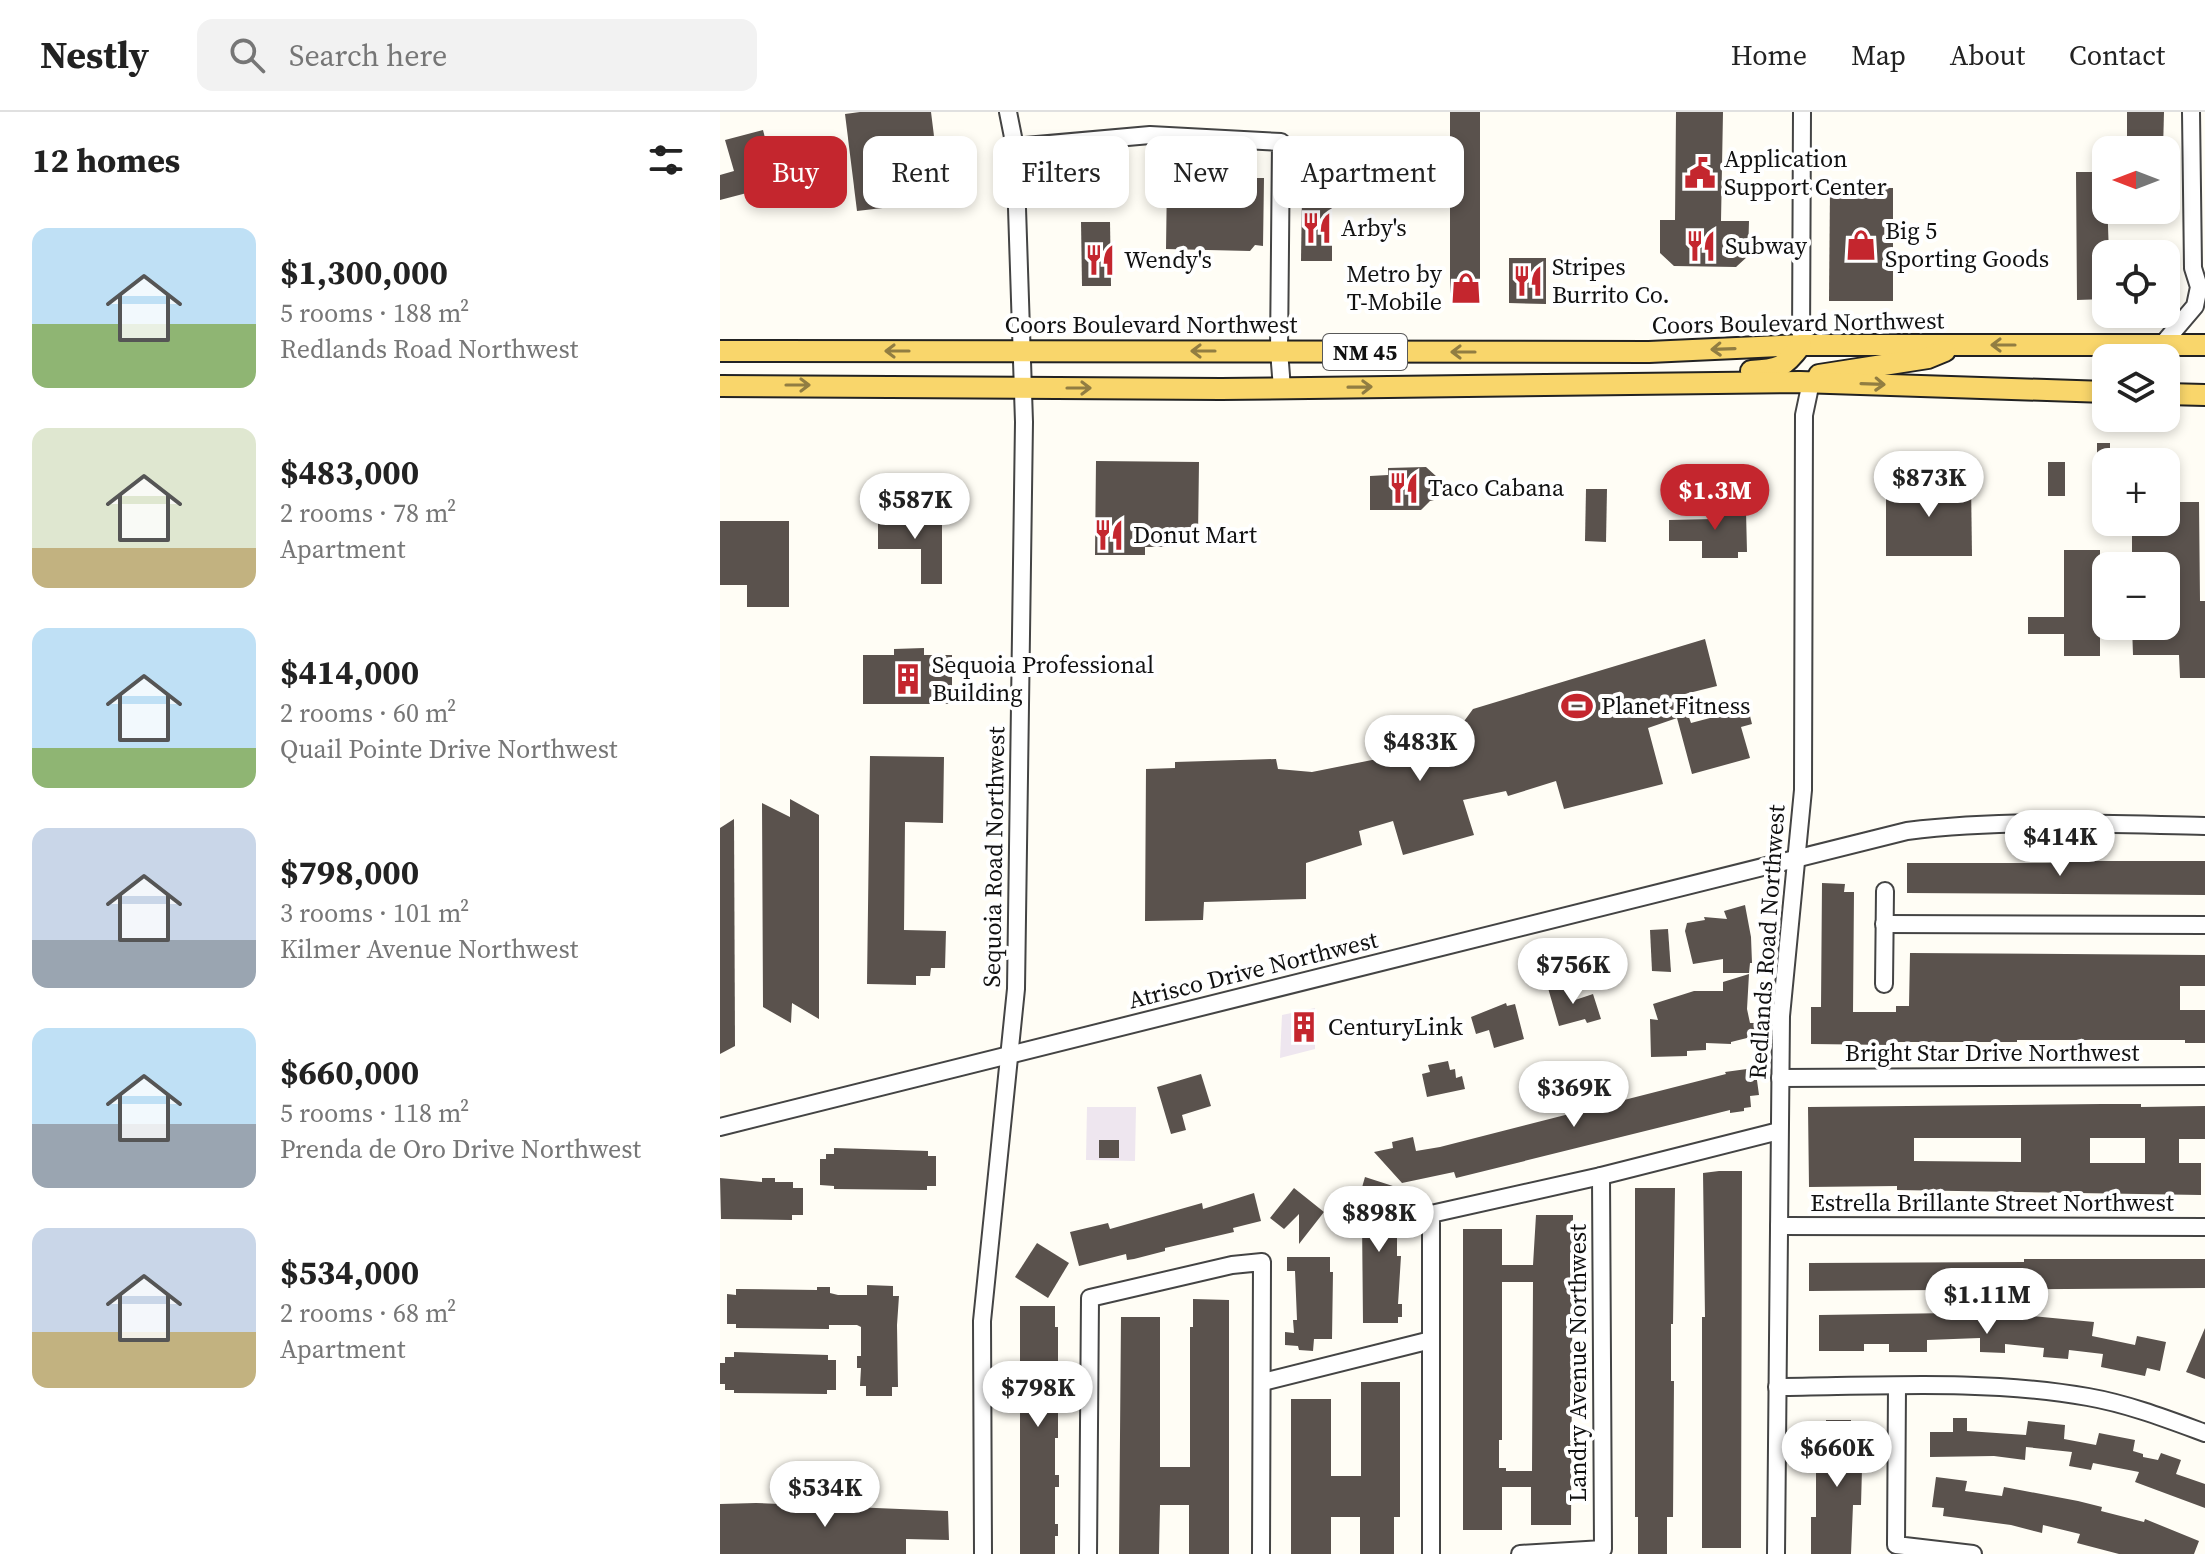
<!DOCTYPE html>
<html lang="en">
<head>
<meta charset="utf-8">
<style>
	body { margin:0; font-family:"Source Serif 4",serif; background:#f2f2f2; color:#222; height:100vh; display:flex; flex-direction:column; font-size:30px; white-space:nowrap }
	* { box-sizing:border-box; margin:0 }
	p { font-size:26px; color:#767676 }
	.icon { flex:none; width:44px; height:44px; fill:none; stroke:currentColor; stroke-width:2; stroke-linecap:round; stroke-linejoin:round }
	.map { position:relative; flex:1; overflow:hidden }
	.sheet { display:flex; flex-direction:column; background:#fff; width:720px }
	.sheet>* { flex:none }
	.banner { position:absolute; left:24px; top:24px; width:760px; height:72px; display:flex; gap:16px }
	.needle { width:52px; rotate:270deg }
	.buttons { position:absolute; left:1372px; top:24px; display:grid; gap:16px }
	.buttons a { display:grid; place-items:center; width:88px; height:88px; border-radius:16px; background:#fff; box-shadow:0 4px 12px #0003; font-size:40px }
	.price { position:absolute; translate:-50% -68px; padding:0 18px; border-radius:28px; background:#fff; color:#222; font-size:26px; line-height:52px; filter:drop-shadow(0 2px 4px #0008) }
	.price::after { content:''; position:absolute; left:50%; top:48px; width:24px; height:18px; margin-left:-12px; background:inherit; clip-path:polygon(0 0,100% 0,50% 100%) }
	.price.current { background:#c4262e; color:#fff }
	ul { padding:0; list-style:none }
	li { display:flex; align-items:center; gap:24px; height:200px; padding:0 32px }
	li span { display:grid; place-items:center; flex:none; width:224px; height:160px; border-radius:16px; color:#555 }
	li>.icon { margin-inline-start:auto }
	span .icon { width:96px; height:96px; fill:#fffc; stroke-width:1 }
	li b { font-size:34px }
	h2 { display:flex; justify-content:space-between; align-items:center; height:96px; padding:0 32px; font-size:34px }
	.pill { padding:0 28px; border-radius:16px; background:#fff; box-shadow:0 4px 12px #0003; font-size:28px; line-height:72px }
	.pill.current { background:#c4262e; color:#fff }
	header { display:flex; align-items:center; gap:48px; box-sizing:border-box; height:112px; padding:0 40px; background:#fff; border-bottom:2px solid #e0e0e0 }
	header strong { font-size:38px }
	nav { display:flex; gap:44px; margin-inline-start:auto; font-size:28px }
	.search { width:560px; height:72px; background:#f2f2f2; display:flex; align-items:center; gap:20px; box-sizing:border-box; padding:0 28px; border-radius:16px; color:#767676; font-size:30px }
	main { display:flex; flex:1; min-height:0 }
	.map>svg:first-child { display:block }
	.industrial { fill:#eee6ef }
	.building { fill:#5a524d; fill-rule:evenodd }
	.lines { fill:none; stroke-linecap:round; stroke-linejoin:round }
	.minor-casing { stroke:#444; stroke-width:20 }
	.major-casing { stroke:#222; stroke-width:24 }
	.minor { stroke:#fff; stroke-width:16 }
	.major { stroke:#f9d66b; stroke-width:20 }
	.oneway { stroke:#917d42 }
	.labels { text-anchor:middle; stroke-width:8; stroke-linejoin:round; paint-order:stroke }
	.shield { fill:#fff; stroke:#585858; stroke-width:2 }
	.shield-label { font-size:22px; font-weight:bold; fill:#111 }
	.poi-label { font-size:24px; fill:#111; stroke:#fff; text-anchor:start }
	.street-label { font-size:24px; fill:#111; stroke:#fff }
</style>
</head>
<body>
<header>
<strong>Nestly</strong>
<div class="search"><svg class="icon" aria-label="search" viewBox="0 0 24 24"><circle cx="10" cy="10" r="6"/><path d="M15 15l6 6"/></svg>Search here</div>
<nav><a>Home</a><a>Map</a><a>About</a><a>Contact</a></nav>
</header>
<main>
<section class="sheet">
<h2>12 homes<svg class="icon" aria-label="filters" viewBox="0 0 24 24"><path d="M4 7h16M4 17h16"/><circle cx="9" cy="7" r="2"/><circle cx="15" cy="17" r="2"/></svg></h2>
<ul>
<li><span style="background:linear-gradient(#bfe0f5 60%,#8fb573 0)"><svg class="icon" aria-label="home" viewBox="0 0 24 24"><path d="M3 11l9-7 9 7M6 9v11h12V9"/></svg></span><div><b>$1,300,000</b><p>5 rooms · 188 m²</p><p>Redlands Road Northwest</p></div></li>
<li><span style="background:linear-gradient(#dfe7d0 75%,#c2b280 0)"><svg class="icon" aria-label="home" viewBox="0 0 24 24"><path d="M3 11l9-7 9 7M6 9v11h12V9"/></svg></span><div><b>$483,000</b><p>2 rooms · 78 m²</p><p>Apartment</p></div></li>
<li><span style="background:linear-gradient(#bfe0f5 75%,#8fb573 0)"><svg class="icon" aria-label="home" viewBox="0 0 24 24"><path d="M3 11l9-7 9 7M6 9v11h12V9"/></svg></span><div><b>$414,000</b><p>2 rooms · 60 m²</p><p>Quail Pointe Drive Northwest</p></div></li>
<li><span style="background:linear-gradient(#c9d6e8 70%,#9aa5b1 0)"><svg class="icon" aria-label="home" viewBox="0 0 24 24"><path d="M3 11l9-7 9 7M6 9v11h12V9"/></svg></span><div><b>$798,000</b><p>3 rooms · 101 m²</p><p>Kilmer Avenue Northwest</p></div></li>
<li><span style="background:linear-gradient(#bfe0f5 60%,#9aa5b1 0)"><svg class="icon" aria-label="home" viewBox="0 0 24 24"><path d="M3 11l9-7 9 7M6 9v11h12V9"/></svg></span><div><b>$660,000</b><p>5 rooms · 118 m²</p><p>Prenda de Oro Drive Northwest</p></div></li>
<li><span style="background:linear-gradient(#c9d6e8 65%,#c2b280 0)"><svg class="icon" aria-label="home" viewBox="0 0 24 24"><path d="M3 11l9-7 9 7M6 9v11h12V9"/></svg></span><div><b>$534,000</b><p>2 rooms · 68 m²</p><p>Apartment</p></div></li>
</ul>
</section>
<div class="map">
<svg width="1485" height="1442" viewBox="0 0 1485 1442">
	<rect width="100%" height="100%" fill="#fffdf5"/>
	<g class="industrial">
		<path d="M595 896V937L560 946 562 903Z"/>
		<path d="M367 995H416L415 1049 366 1048Z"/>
	</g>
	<g class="building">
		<path d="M140 0H211L222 89 137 99 125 2Z"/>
		<path d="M730 0H760V191H736V184H730Z"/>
		<path d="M956 0H1003L1001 109H1029L1028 144 1016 155 954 154 940 141V108H955Z"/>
		<path d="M1407 0H1444L1443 38H1407Z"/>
		<path d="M43 18 57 73 0 88V63L14 59 5 28Z"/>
		<path d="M453 59H484V66H544L543 134 535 133 530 139 446 137 447 65Z"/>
		<path d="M1356 60H1386L1389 142H1386V187L1357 188Z"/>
		<path d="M1110 76H1173V189H1109Z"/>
		<path d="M582 83H612V149H581Z"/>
		<path d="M361 110H390L391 174H362Z"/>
		<path d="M789 146H826V192L789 191Z"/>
		<rect x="1377" y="331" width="13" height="19"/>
		<path d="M376 349 479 350 478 425 451 435H425V443H375Z"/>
		<rect x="1328" y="350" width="17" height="34"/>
		<path d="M706 355 717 365 718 387 710 389 701 398H650V364L668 363V356Z"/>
		<path d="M1251 370 1252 444H1166V371Z"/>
		<path d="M866 377H887L886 430 865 429Z"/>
		<path d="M1004 389H1019V399H1026L1027 440H1018V446H982V429H949V408L994 407V400H1004Z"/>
		<path d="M1446 390H1479L1480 489H1485V566H1460L1459 543H1413L1412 514H1446V454H1412V410H1446Z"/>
		<path d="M183 397H200V411H222V472H201V437H158V404H183Z"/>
		<path d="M0 409H69V495H27V473H0Z"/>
		<path d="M1344 438H1380V544H1344V522H1308V505H1344Z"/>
		<path d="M985 527 997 574 961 583 971 611 1028 596 1032 612 1021 615 1030 646 972 662 957 606 928 616 943 672 844 697 836 669 788 684 786 679 743 688 754 723 683 743 673 709 639 719 642 733 586 751V787L484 790 483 808 425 809 426 657 455 656V650L556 647 558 657 592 660 657 647 731 627 753 597Z"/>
		<path d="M204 536V543H232V592H143V543H174V537Z"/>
		<path d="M150 644 224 645 223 711 185 710 184 818 226 819 225 856H211L210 864H196V873L147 872Z"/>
		<path d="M70 687 99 703V907L72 891 71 911 43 895 42 691 70 705Z"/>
		<path d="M14 707 15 934 0 942V716Z"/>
		<path d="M1344 749H1485V783L1187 781V751H1344Z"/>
		<path d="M1102 771 1125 772 1124 780H1134L1133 900H1176V894H1189L1190 841 1485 843V874H1460V898H1485V931H1465V928H1297V930H1171V933L1091 932V895H1101Z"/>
		<path d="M1025 793 1031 825 1032 851H1030L1029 861H1003V847L973 852 965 819 967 811 985 808 984 805 1007 807 1004 799Z"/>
		<path d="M948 817 951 860 932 859 930 818Z"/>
		<path d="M1029 862 1027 897 1030 911H1036L1035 924 1011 930V932L986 931V938L967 939V944L931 945 930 907 938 908 933 892 974 879H1003V870Z"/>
		<path d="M850 870 855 888 873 882 881 907 867 911 865 907 839 914 828 876Z"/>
		<path d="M786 891 787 894 795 892 804 927 774 936 769 918 756 922 751 905Z"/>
		<path d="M728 949 730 958 735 957 736 966 742 964 745 977 707 985 702 962 710 960 708 953Z"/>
		<path d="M1027 957 1028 962 1036 961 1039 983 1030 984 1031 995 1024 996V999L1010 1001V998L736 1066 734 1060 682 1071 654 1040 673 1036 672 1030 693 1025 696 1039 720 1035 1006 962 1005 960Z"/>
		<path d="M481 962 491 994 462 1003 466 1018 451 1022 437 975Z"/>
		<path d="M1382 992H1421V995L1485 994V1027H1459V1051H1481V1083L1177 1078V1074L1089 1075 1088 995ZM1194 1026H1301V1050L1194 1049ZM1370 1026H1425V1051H1370Z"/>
		<rect x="379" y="1028" width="20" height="18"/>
		<path d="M114 1036 208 1039V1044H216V1074H207V1078L114 1077V1074L100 1073V1047H106V1042H114Z"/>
		<path d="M999 1059H1022L1021 1436H982V1205H985L983 1061Z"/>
		<path d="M645 1065 679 1076 667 1123 677 1124V1144H681L678 1192H682V1205H678V1211H643L642 1106 634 1103Z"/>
		<path d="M0 1066 42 1070V1066H55V1070H73V1076H83V1103H72V1108L1 1107Z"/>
		<path d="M574 1076 604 1100 579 1132V1102L564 1117 550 1106Z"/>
		<path d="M915 1076H955L953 1212H951V1269H954L953 1405H947V1442H918V1405H915Z"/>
		<path d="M534 1081 541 1109 513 1116 514 1120 445 1136V1139L414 1147 407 1148 406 1142 359 1154 350 1120 388 1111 390 1117 482 1091 483 1097Z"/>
		<path d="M816 1103H853L851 1413H811V1375H782V1418H743V1117H782V1153H813ZM782 1170H813L812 1359H786V1356H779V1328H782Z"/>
		<path d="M317 1131 349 1151 328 1186 295 1165Z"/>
		<path d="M567 1145H610V1160H613L612 1227H594L593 1239 579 1238 578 1234 565 1233V1220L574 1221 573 1208H577L575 1159H567Z"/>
		<path d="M1304 1147H1485V1176L1089 1179V1151L1304 1150Z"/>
		<path d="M147 1173 173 1174V1184H179L177 1213 178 1275H172V1284H146V1274H140L141 1256H137V1244H141V1215L137 1213H109V1217L16 1216V1212H7V1182L16 1183V1177L97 1178V1175H110V1181L118 1183H147Z"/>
		<path d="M473 1187 509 1188V1442H469V1393H440L439 1442H399L401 1205H440V1355H470V1215H473Z"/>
		<path d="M300 1194H335V1215H338V1326H335V1363H339V1375H335V1412H338V1424H335V1442H300Z"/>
		<path d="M1233 1201 1302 1203 1374 1210 1372 1224 1415 1233 1417 1224 1446 1230 1440 1259 1427 1256 1425 1264 1381 1255 1383 1242 1349 1238 1348 1247 1323 1245 1324 1236 1285 1232V1241L1260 1240V1226L1207 1228V1240H1169V1232H1144V1239H1099V1203Z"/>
		<path d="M1485 1216V1267L1466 1260Z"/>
		<path d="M14 1240 108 1243V1248H116V1278H107V1282L14 1281V1278H5V1272H0V1251H5V1245H14Z"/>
		<path d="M641 1270H680V1405H674V1442H640V1405H611V1442H571V1287H611V1364H641Z"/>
		<path d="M1233 1306H1247V1319L1306 1323 1308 1309 1345 1313 1344 1327 1376 1333 1379 1321 1415 1328 1413 1339 1423 1342V1345L1438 1348 1441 1341 1461 1348 1456 1362 1485 1372V1396L1415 1370 1419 1360 1373 1351 1371 1358 1349 1354 1352 1340 1306 1335 1305 1348 1274 1344 1210 1345V1320H1233Z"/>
		<path d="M1106 1308H1131V1321L1143 1320 1141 1393H1133L1131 1442H1091V1405H1096V1347H1103L1102 1335H1106Z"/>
		<path d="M1216 1365 1247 1369 1245 1379 1282 1384 1284 1375 1358 1389 1382 1395 1381 1399 1424 1410 1425 1407 1479 1429 1474 1442H1399L1357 1431 1360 1422 1323 1413 1322 1421 1291 1413 1223 1404 1224 1396 1212 1395Z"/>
		<path d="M36 1391 228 1399 229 1428 186 1427V1442H0V1392Z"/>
	</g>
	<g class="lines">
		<defs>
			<g id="minor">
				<path d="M295 35 430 23 561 30 559 239 562 276"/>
				<path d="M1081 233 1082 0"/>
				<path d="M1441 234 1475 194 1479 175 1473 156 1471 0"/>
				<path d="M1164 812 1485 813"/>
				<path d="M1164 872 1165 779"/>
				<path d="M1060 966 1485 964"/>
				<path d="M0 1015 1187 719C1285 707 1386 712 1485 714"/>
				<path d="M1059 1114 1485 1115"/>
				<path d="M543 1270 711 1228"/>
				<path d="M1057 1275C1160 1274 1266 1267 1368 1285 1408 1292 1447 1307 1485 1321"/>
				<path d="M1177 1275 1176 1433 1253 1442"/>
				<path d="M263 1442 262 1209 296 877 304 310 295 35 288 0"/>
				<path d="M368 1442 370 1186 512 1153 542 1150 541 1442"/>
				<path d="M711 1442V1102L881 1064 1059 1019"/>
				<path d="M800 1442 883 1437 881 1064"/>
				<path d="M1056 1442 1061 904 1083 678 1084 303 1091 270"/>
			</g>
			<g id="major">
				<path d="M0 239 929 240 1081 233H1485"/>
				<path d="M1031 259C1059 257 1064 256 1081 233"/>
				<path d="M1099 263 1208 246 1225 239"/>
				<path d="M0 274 501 277 1080 270 1386 280"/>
				<path d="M1446 282 1485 283"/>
			</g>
		</defs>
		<use href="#minor" class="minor-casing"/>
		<use href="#major" class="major-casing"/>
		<use href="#minor" class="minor"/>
		<use href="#major" class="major"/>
	</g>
	<defs><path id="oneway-shaft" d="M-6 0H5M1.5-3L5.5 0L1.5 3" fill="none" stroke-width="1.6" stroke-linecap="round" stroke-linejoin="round" transform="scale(2)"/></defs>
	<g class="oneway">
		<use href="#oneway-shaft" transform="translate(1283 233) rotate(180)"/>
		<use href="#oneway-shaft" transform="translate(1003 237) rotate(178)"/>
		<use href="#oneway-shaft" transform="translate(177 239) rotate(180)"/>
		<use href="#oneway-shaft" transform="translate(483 239) rotate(-180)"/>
		<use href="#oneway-shaft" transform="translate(743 240) rotate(180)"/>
		<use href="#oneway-shaft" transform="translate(1153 272) rotate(2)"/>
		<use href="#oneway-shaft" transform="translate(78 273)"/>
		<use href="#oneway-shaft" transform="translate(640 275) rotate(-1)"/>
		<use href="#oneway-shaft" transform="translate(359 276)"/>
	</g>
	<defs>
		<symbol id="civic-bare" viewBox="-9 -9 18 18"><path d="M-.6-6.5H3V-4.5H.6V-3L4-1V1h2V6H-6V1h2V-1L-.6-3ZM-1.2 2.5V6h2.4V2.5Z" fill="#c4262e" stroke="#fff" stroke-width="2.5" paint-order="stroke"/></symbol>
		<symbol id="restaurant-bare" viewBox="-9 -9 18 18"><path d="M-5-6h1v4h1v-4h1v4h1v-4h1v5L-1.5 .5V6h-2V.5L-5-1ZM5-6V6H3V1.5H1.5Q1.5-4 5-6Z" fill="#c4262e" stroke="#fff" stroke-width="2.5" paint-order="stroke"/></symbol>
		<symbol id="shop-bare" viewBox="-9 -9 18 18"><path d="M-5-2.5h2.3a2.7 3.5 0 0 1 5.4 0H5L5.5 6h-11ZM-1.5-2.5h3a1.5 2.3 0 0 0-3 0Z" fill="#c4262e" stroke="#fff" stroke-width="2.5" paint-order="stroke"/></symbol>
		<symbol id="building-bare" viewBox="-9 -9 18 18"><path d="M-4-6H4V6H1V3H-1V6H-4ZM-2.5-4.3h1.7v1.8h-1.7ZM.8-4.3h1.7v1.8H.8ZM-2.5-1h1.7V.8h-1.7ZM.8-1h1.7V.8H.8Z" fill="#c4262e" stroke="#fff" stroke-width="2.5" paint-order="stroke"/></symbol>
		<symbol id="stadium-bare" viewBox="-9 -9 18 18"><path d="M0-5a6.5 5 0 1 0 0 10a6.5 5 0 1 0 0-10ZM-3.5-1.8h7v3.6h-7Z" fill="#c4262e" stroke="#fff" stroke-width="2.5" paint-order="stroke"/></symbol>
	</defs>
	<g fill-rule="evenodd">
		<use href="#civic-bare" x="958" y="39" width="44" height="44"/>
		<use href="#restaurant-bare" x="575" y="94" width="44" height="44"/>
		<use href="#shop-bare" x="1119" y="111" width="44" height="44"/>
		<use href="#restaurant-bare" x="959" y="112" width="44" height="44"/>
		<use href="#restaurant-bare" x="358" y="126" width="44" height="44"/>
		<use href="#restaurant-bare" x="786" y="147" width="44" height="44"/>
		<use href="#shop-bare" x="724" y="154" width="44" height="44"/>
		<use href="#restaurant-bare" x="662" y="354" width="44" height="44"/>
		<use href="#restaurant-bare" x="367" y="401" width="44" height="44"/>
		<use href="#building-bare" x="166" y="545" width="44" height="44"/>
		<use href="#stadium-bare" x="835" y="572" width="44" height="44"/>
		<use href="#building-bare" x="562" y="893" width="44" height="44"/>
	</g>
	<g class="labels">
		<rect class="shield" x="603" y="222" width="84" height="36" rx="6"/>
		<g class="shield-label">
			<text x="645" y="248">NM 45</text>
		</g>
		<g class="poi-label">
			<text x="1004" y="55">Application<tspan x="1004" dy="28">Support Center</tspan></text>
			<text x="621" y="124">Arby's</text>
			<text x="1165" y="127">Big 5<tspan x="1165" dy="28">Sporting Goods</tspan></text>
			<text x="1005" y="142">Subway</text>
			<text x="404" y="156">Wendy's</text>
			<text x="832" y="163">Stripes<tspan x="832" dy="28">Burrito Co.</tspan></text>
			<text x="722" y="170" text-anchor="end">Metro by<tspan x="722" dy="28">T-Mobile</tspan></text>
			<text x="708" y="384">Taco Cabana</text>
			<text x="413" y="431">Donut Mart</text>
			<text x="212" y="561">Sequoia Professional<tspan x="212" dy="28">Building</tspan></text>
			<text x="881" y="602">Planet Fitness</text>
			<text x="608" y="923">CenturyLink</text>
		</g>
		<g class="street-label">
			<text transform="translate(1078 211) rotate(-1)" y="8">Coors Boulevard Northwest</text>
			<text x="431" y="221">Coors Boulevard Northwest</text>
			<text transform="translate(274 745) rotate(-89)" y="8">Sequoia Road Northwest</text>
			<text transform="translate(1047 830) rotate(-86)" y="8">Redlands Road Northwest</text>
			<text transform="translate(533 858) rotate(-14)" y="8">Atrisco Drive Northwest</text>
			<text x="1272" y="949">Bright Star Drive Northwest</text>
			<text x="1272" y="1099">Estrella Brillante Street Northwest</text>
			<text transform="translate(858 1251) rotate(-90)" y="8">Landry Avenue Northwest</text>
		</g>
	</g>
</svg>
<div class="buttons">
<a><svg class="needle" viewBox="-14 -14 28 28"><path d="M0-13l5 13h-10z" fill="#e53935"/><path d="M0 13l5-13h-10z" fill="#767676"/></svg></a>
<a><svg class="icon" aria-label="locate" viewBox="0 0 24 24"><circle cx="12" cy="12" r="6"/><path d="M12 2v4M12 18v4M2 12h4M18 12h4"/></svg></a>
<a><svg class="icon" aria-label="layers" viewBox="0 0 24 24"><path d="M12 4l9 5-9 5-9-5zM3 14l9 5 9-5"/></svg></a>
<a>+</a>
<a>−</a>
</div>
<b class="price" style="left:1209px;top:407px">$873K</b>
<b class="price current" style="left:995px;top:420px">$1.3M</b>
<b class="price" style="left:195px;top:429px">$587K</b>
<b class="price" style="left:700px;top:671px">$483K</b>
<b class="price" style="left:1340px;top:766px">$414K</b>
<b class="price" style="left:853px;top:894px">$756K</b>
<b class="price" style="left:854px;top:1017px">$369K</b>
<b class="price" style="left:659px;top:1142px">$898K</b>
<b class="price" style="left:1267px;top:1224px">$1.11M</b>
<b class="price" style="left:318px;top:1317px">$798K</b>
<b class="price" style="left:1117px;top:1377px">$660K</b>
<b class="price" style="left:105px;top:1417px">$534K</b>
<div class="banner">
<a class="pill current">Buy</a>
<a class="pill">Rent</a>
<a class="pill">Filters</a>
<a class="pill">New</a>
<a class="pill">Apartment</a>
</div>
</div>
</main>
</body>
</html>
